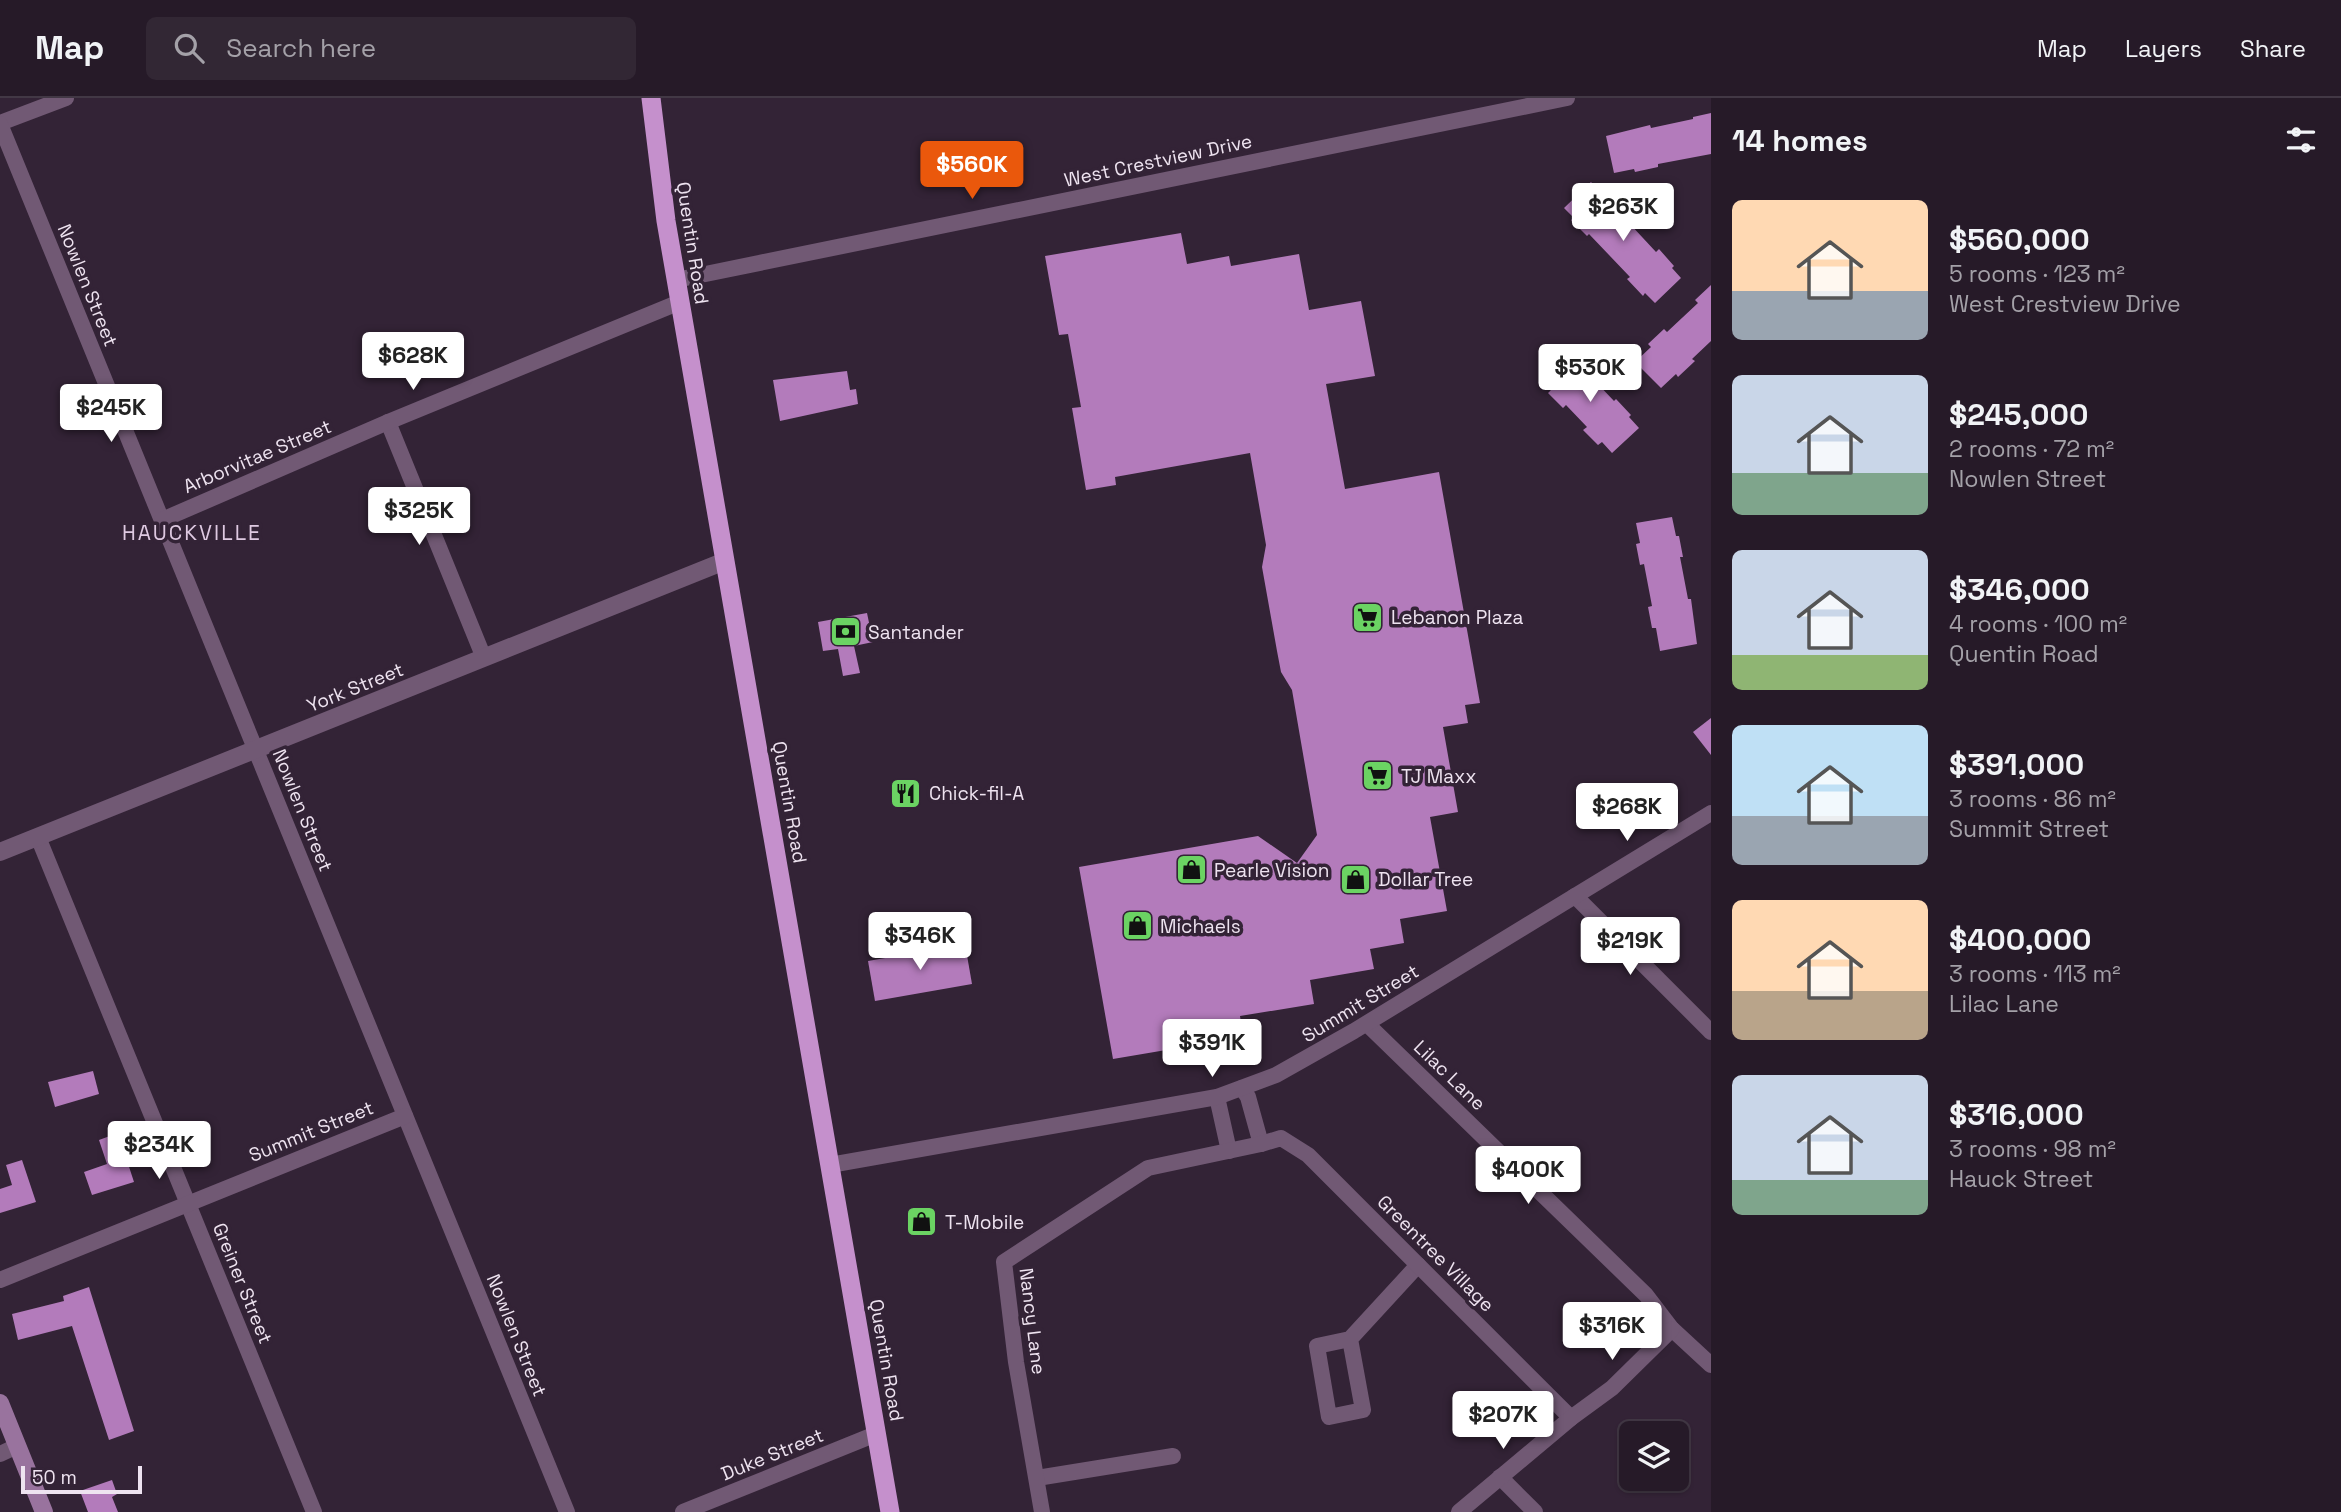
<!DOCTYPE html>
<html lang="en">
<head>
<meta charset="utf-8">
<style>
	body { margin:0; font-family:"Space Grotesk",sans-serif; background:#322734; color:#f1f3f6; height:100vh; display:flex; flex-direction:column; font-size:26px; white-space:nowrap }
	* { box-sizing:border-box; margin:0 }
	p { font-size:23px; color:#a4a1a8 }
	.icon { flex:none; width:38px; height:38px; fill:none; stroke:currentColor; stroke-width:2; stroke-linecap:round; stroke-linejoin:round }
	.map { position:relative; flex:1; overflow:hidden }
	.panel { display:flex; flex-direction:column; background:#261a28; width:630px }
	.panel>* { flex:none }
	.buttons { position:absolute; left:1619px; top:1323px; display:grid; gap:14px }
	.buttons a { display:grid; place-items:center; width:70px; height:70px; border-radius:10px; background:#261a28; box-shadow:0 2px 5px #0004,0 0 0 2px #423845; font-size:35px }
	.scale { position:absolute; left:21px; bottom:18px; width:121px; box-sizing:border-box; padding-left:7px; border:4px solid #eee3f0; border-top:0; font-size:19px; line-height:24px; white-space:nowrap; color:#eee3f0; -webkit-text-stroke:5px #332336; paint-order:stroke }
	.price { position:absolute; translate:-50% -60px; padding:0 16px; border-radius:7px; background:#fff; color:#222; font-size:23px; line-height:46px; filter:drop-shadow(0 2px 4px #0008) }
	.price::after { content:''; position:absolute; left:50%; top:42px; width:21px; height:16px; margin-left:-10px; background:inherit; clip-path:polygon(0 0,100% 0,50% 100%) }
	.price.selected { background:#ea580c; color:#fff }
	ul { padding:0; list-style:none }
	li { display:flex; align-items:center; gap:21px; height:175px; padding:0 21px }
	li span { display:grid; place-items:center; flex:none; width:196px; height:140px; border-radius:10px; color:#555 }
	li>.icon { margin-inline-start:auto }
	span .icon { width:84px; height:84px; fill:#fffc; stroke-width:1 }
	li b { font-size:30px }
	h2 { display:flex; justify-content:space-between; align-items:center; height:84px; padding:0 21px; font-size:30px }
	header { display:flex; align-items:center; gap:42px; box-sizing:border-box; height:98px; padding:0 35px; background:#261a28; border-bottom:2px solid #423845 }
	header strong { font-size:33px }
	nav { display:flex; gap:38px; margin-inline-start:auto; font-size:24px }
	.search { width:490px; height:63px; background:#322734; display:flex; align-items:center; gap:18px; box-sizing:border-box; padding:0 24px; border-radius:10px; color:#a4a1a8; font-size:26px }
	main { display:flex; flex:1; min-height:0 }
	.map>svg:first-child { display:block }
	.building { fill:#b37bbb }
	.lines { fill:none; stroke-linecap:round; stroke-linejoin:round }
	.minor { stroke:#715974; stroke-width:16 }
	.tertiary { stroke:#715974; stroke-width:18 }
	.secondary { stroke:#99739e; stroke-width:18 }
	.trunk { stroke:#c590cc; stroke-width:19 }
	.labels { text-anchor:middle; stroke-width:7; stroke-linejoin:round; paint-order:stroke }
	.street-label { font-size:19px; fill:#eee3f0; stroke:#332336 }
	.poi-label { font-size:19px; fill:#eee3f0; stroke:#332336; text-anchor:start }
	.neighbourhood-label { font-size:21px; letter-spacing:2px; fill:#dec9e1; stroke:#332336 }
</style>
</head>
<body>
<header>
<strong>Map</strong>
<div class="search"><svg class="icon" aria-label="search" viewBox="0 0 24 24"><circle cx="10" cy="10" r="6"/><path d="M15 15l6 6"/></svg>Search here</div>
<nav><a>Map</a><a>Layers</a><a>Share</a></nav>
</header>
<main>
<div class="map">
<svg width="1711" height="1414" viewBox="0 0 1711 1414">
	<rect width="100%" height="100%" fill="#332336"/>
	<g class="building">
		<path d="M1711 15V56L1658 66V69L1635 74 1634 71 1614 75 1606 38 1650 27 1651 30 1693 21V19Z"/>
		<path d="M1591 84 1601 95 1603 92 1618 109 1616 111 1656 154 1659 151 1674 168 1672 170 1681 180 1655 205 1645 195 1643 198 1627 181 1630 179 1589 136 1587 138 1571 122 1574 120 1564 110Z"/>
		<path d="M1181 135 1187 166 1229 158 1231 168 1299 156 1309 212 1361 203 1375 278 1326 286 1345 391 1439 374 1480 605 1465 607 1468 625 1443 629 1458 714 1430 719 1447 813 1400 821 1404 845 1370 851 1374 871 1310 882 1314 906 1240 918 1243 939 1113 961 1079 769 1258 738 1297 765 1317 737 1292 592 1281 574 1277 553 1262 469 1266 447 1250 355 1115 379 1116 387 1086 392 1072 310 1081 309 1068 236 1059 237 1045 158Z"/>
		<path d="M1711 187V243L1692 261 1695 263 1678 279 1676 276 1661 290 1635 264 1651 249 1648 246 1664 231 1667 234 1698 205 1695 202Z"/>
		<path d="M1569 256 1578 266 1581 264 1596 280 1594 282 1614 303 1616 301 1631 317 1629 319 1639 330 1612 355 1602 344 1598 347 1583 332 1587 329 1566 307 1563 310 1548 295 1551 292 1542 281Z"/>
		<path d="M847 273 850 292 856 291 858 306 780 323 773 282Z"/>
		<path d="M1672 419 1676 438H1679L1683 459H1680L1688 501H1691L1697 546 1660 553 1656 530H1652L1648 509 1652 508 1644 466 1640 467 1636 446 1640 445 1636 425Z"/>
		<path d="M867 515 873 544 854 548 860 575 843 578 838 551 823 553 818 524Z"/>
		<path d="M1711 620V657L1693 634Z"/>
		<path d="M965 846 972 886 875 903 868 863Z"/>
		<path d="M93 973 99 996 55 1009 48 984Z"/>
		<path d="M118 1035 134 1084 92 1097 84 1074 107 1066 99 1042Z"/>
		<path d="M22 1062 36 1104 0 1115V1091L12 1087 6 1067Z"/>
		<path d="M89 1189 134 1333 109 1342 72 1228 18 1242 12 1216 64 1203 63 1198Z"/>
		<path d="M112 1382 117 1396 112 1399 118 1414H88L80 1393Z"/>
	</g>
	<g class="lines">
		<g class="minor">
			<path d="M0 25 66 0"/>
			<path d="M0 26 567 1414"/>
			<path d="M676 182 1567 0"/>
			<path d="M388 324 484 560"/>
			<path d="M162 422 388 324 680 204"/>
			<path d="M38 739 314 1414"/>
			<path d="M1575 798 1711 934"/>
			<path d="M1367 926 1646 1197 1672 1231 1711 1267"/>
			<path d="M1242 990 1248 999 1261 1046"/>
			<path d="M1217 999 1229 1053"/>
			<path d="M830 1067 1217 999 1276 977 1354 933 1711 715"/>
			<path d="M0 1182 405 1018"/>
			<path d="M1350 1241 1363 1312 1329 1319 1317 1248 1350 1241 1418 1167"/>
			<path d="M0 1356 17 1348"/>
			<path d="M1500 1379 1535 1414"/>
			<path d="M1037 1380 1173 1358"/>
			<path d="M683 1414 876 1336"/>
			<path d="M1042 1414 1016 1264 1004 1164 1148 1070 1261 1046 1281 1040 1308 1057 1571 1320"/>
			<path d="M1459 1414 1571 1320 1612 1290 1672 1231"/>
		</g>
		<path class="tertiary" d="M0 754 725 463"/>
		<path class="secondary" d="M0 1305 44 1414"/>
		<path class="trunk" d="M651 0 666 123 890 1414"/>
	</g>
	<defs>
		<symbol id="supermarket-square" viewBox="-11 -11 22 22"><rect x="-9" y="-9" width="18" height="18" rx="4" fill="#6bd363" stroke="#332336"/><path d="M-6-5.5h2.5l.6 2H6L4.5 2H-2.5L-4.4-4H-6ZM-1.5 3.2a1.3 1.3 0 1 0 .1 0ZM3 3.2a1.3 1.3 0 1 0 .1 0Z" fill="#111"/></symbol>
		<symbol id="bank-square" viewBox="-11 -11 22 22"><rect x="-9" y="-9" width="18" height="18" rx="4" fill="#6bd363" stroke="#332336"/><path d="M-6-4H6V4H-6ZM0-2.3a2.3 2.3 0 1 0 0 4.6a2.3 2.3 0 1 0 0-4.6Z" fill="#111"/></symbol>
		<symbol id="restaurant-square" viewBox="-11 -11 22 22"><rect x="-9" y="-9" width="18" height="18" rx="4" fill="#6bd363" stroke="#332336"/><path d="M-5-6h1v4h1v-4h1v4h1v-4h1v5L-1.5 .5V6h-2V.5L-5-1ZM5-6V6H3V1.5H1.5Q1.5-4 5-6Z" fill="#111"/></symbol>
		<symbol id="shop-square" viewBox="-11 -11 22 22"><rect x="-9" y="-9" width="18" height="18" rx="4" fill="#6bd363" stroke="#332336"/><path d="M-5-2.5h2.3a2.7 3.5 0 0 1 5.4 0H5L5.5 6h-11ZM-1.5-2.5h3a1.5 2.3 0 0 0-3 0Z" fill="#111"/></symbol>
	</defs>
	<g fill-rule="evenodd">
		<use href="#supermarket-square" x="1350" y="502" width="35" height="35"/>
		<use href="#bank-square" x="828" y="516" width="35" height="35"/>
		<use href="#supermarket-square" x="1360" y="660" width="35" height="35"/>
		<use href="#restaurant-square" x="888" y="678" width="35" height="35"/>
		<use href="#shop-square" x="1174" y="754" width="35" height="35"/>
		<use href="#shop-square" x="1338" y="764" width="35" height="35"/>
		<use href="#shop-square" x="1120" y="810" width="35" height="35"/>
		<use href="#shop-square" x="904" y="1106" width="35" height="35"/>
	</g>
	<g class="labels">
		<g class="street-label">
			<text transform="translate(1158 62) rotate(-12)" y="7">West Crestview Drive</text>
			<text transform="translate(693 145) rotate(81)" y="7">Quentin Road</text>
			<text transform="translate(88 187) rotate(68)" y="7">Nowlen Street</text>
			<text transform="translate(257 358) rotate(-23)" y="7">Arborvitae Street</text>
			<text transform="translate(355 589) rotate(-22)" y="7">York Street</text>
			<text transform="translate(790 704) rotate(80)" y="7">Quentin Road</text>
			<text transform="translate(303 712) rotate(68)" y="7">Nowlen Street</text>
			<text transform="translate(1360 905) rotate(-31)" y="7">Summit Street</text>
			<text transform="translate(1450 977) rotate(44)" y="7">Lilac Lane</text>
			<text transform="translate(311 1033) rotate(-22)" y="7">Summit Street</text>
			<text transform="translate(1436 1155) rotate(45)" y="7">Greentree Village</text>
			<text transform="translate(243 1185) rotate(68)" y="7">Greiner Street</text>
			<text transform="translate(1033 1223) rotate(83)" y="7">Nancy Lane</text>
			<text transform="translate(517 1237) rotate(68)" y="7">Nowlen Street</text>
			<text transform="translate(887 1262) rotate(80)" y="7">Quentin Road</text>
			<text transform="translate(772 1356) rotate(-22)" y="7">Duke Street</text>
		</g>
		<g class="poi-label">
			<text x="1391" y="526">Lebanon Plaza</text>
			<text x="868" y="541">Santander</text>
			<text x="1401" y="685">TJ Maxx</text>
			<text x="929" y="702">Chick-fil-A</text>
			<text x="1214" y="779">Pearle Vision</text>
			<text x="1378" y="788">Dollar Tree</text>
			<text x="1160" y="835">Michaels</text>
			<text x="945" y="1131">T-Mobile</text>
		</g>
		<g class="neighbourhood-label">
			<text x="192" y="442">HAUCKVILLE</text>
		</g>
	</g>
</svg>
<div class="buttons">
<a><svg class="icon" aria-label="layers" viewBox="0 0 24 24"><path d="M12 4l9 5-9 5-9-5zM3 14l9 5 9-5"/></svg></a>
</div>
<div class="scale">50 m</div>
<b class="price selected" style="left:972px;top:103px">$560K</b>
<b class="price" style="left:1623px;top:145px">$263K</b>
<b class="price" style="left:413px;top:294px">$628K</b>
<b class="price" style="left:1590px;top:306px">$530K</b>
<b class="price" style="left:111px;top:346px">$245K</b>
<b class="price" style="left:419px;top:449px">$325K</b>
<b class="price" style="left:1627px;top:745px">$268K</b>
<b class="price" style="left:920px;top:874px">$346K</b>
<b class="price" style="left:1630px;top:879px">$219K</b>
<b class="price" style="left:1212px;top:981px">$391K</b>
<b class="price" style="left:159px;top:1083px">$234K</b>
<b class="price" style="left:1528px;top:1108px">$400K</b>
<b class="price" style="left:1612px;top:1264px">$316K</b>
<b class="price" style="left:1503px;top:1353px">$207K</b>
</div>
<section class="panel">
<h2>14 homes<svg class="icon" aria-label="filters" viewBox="0 0 24 24"><path d="M4 7h16M4 17h16"/><circle cx="9" cy="7" r="2"/><circle cx="15" cy="17" r="2"/></svg></h2>
<ul>
<li><span style="background:linear-gradient(#ffd9b3 65%,#9aa5b1 0)"><svg class="icon" aria-label="home" viewBox="0 0 24 24"><path d="M3 11l9-7 9 7M6 9v11h12V9"/></svg></span><div><b>$560,000</b><p>5 rooms · 123 m²</p><p>West Crestview Drive</p></div></li>
<li><span style="background:linear-gradient(#c9d6e8 70%,#7fa58c 0)"><svg class="icon" aria-label="home" viewBox="0 0 24 24"><path d="M3 11l9-7 9 7M6 9v11h12V9"/></svg></span><div><b>$245,000</b><p>2 rooms · 72 m²</p><p>Nowlen Street</p></div></li>
<li><span style="background:linear-gradient(#c9d6e8 75%,#8fb573 0)"><svg class="icon" aria-label="home" viewBox="0 0 24 24"><path d="M3 11l9-7 9 7M6 9v11h12V9"/></svg></span><div><b>$346,000</b><p>4 rooms · 100 m²</p><p>Quentin Road</p></div></li>
<li><span style="background:linear-gradient(#bfe0f5 65%,#9aa5b1 0)"><svg class="icon" aria-label="home" viewBox="0 0 24 24"><path d="M3 11l9-7 9 7M6 9v11h12V9"/></svg></span><div><b>$391,000</b><p>3 rooms · 86 m²</p><p>Summit Street</p></div></li>
<li><span style="background:linear-gradient(#ffd9b3 65%,#b9a48a 0)"><svg class="icon" aria-label="home" viewBox="0 0 24 24"><path d="M3 11l9-7 9 7M6 9v11h12V9"/></svg></span><div><b>$400,000</b><p>3 rooms · 113 m²</p><p>Lilac Lane</p></div></li>
<li><span style="background:linear-gradient(#c9d6e8 75%,#7fa58c 0)"><svg class="icon" aria-label="home" viewBox="0 0 24 24"><path d="M3 11l9-7 9 7M6 9v11h12V9"/></svg></span><div><b>$316,000</b><p>3 rooms · 98 m²</p><p>Hauck Street</p></div></li>
</ul>
</section>
</main>
</body>
</html>
